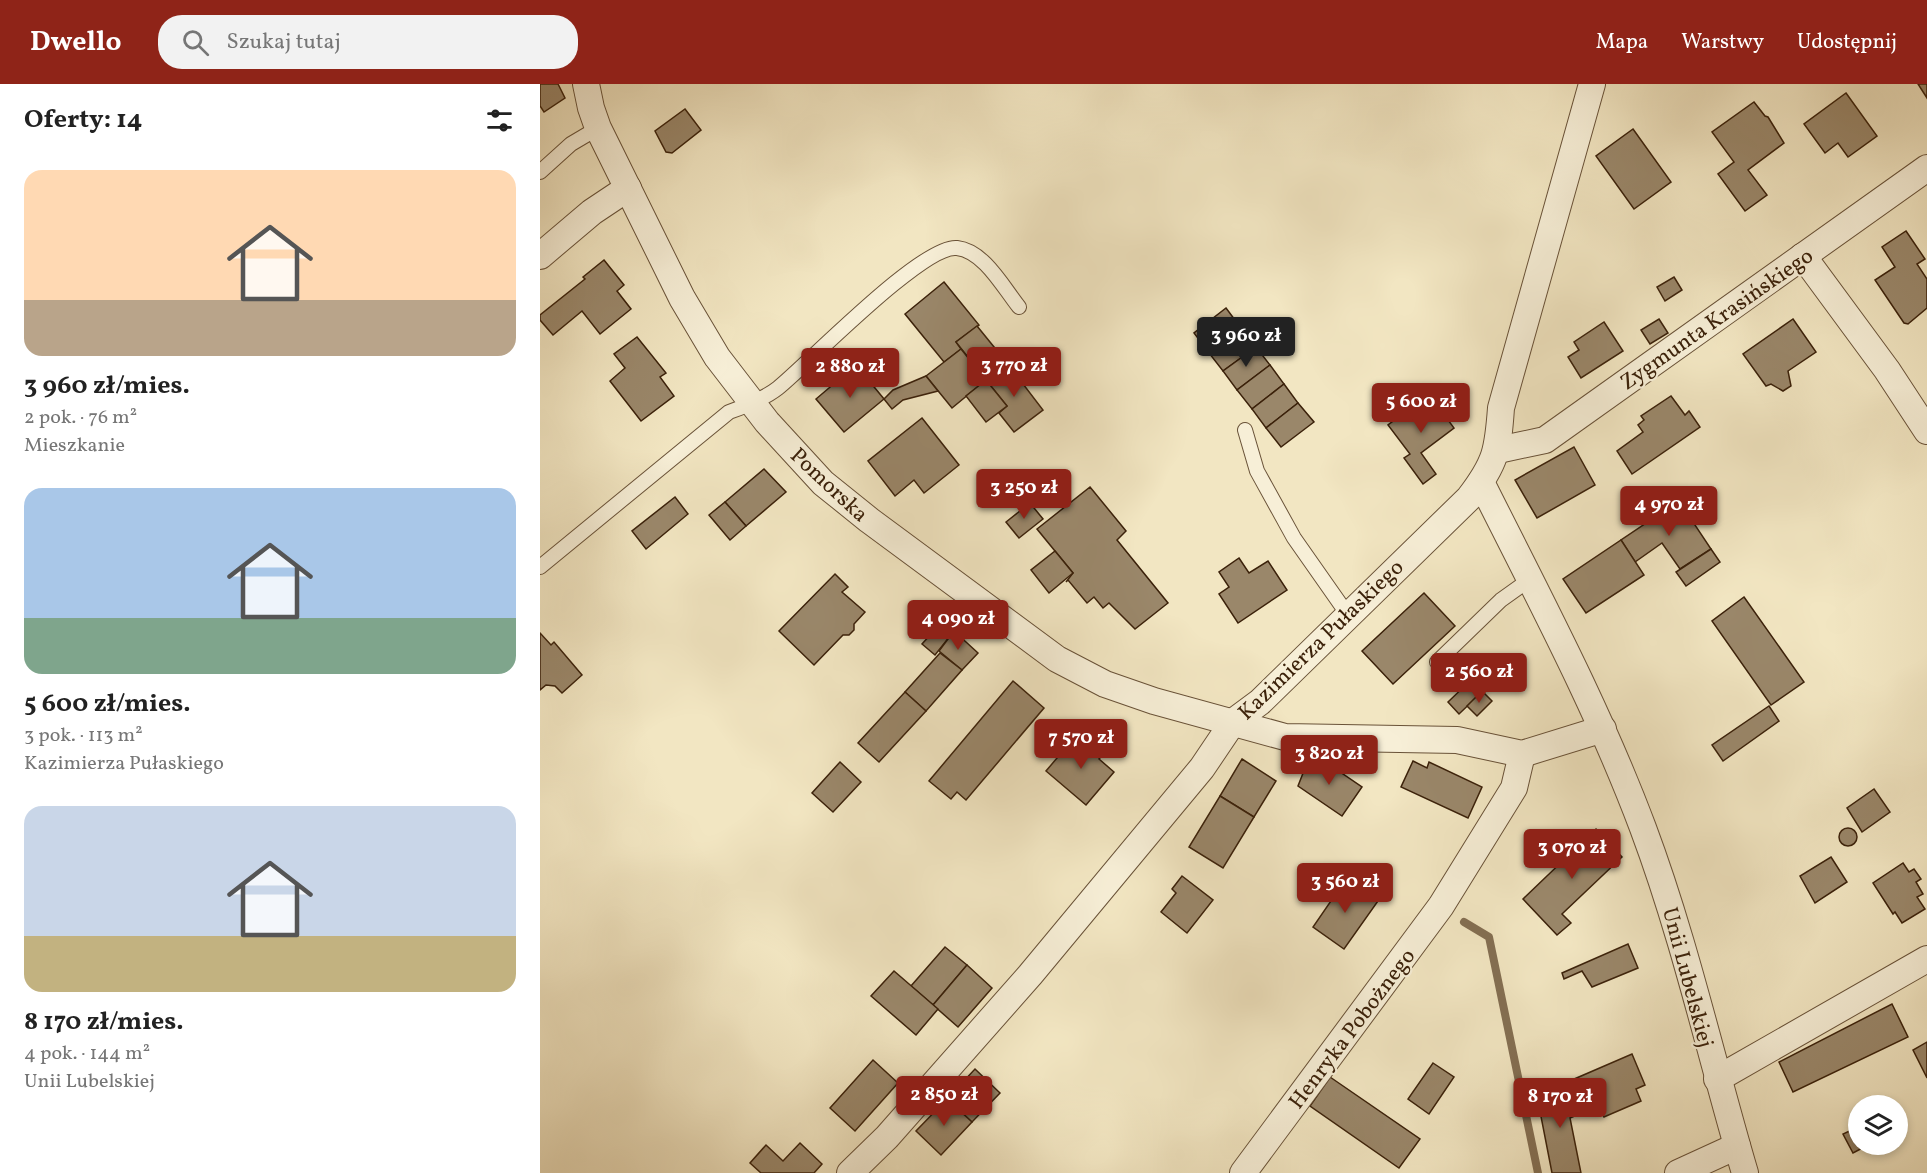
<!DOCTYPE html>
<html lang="pl">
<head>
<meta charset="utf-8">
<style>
	body { margin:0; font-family:Vollkorn,serif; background:#f2f2f2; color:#222; height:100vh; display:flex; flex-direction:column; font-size:22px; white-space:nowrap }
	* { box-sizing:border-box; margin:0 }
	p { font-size:20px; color:#767676 }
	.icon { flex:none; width:33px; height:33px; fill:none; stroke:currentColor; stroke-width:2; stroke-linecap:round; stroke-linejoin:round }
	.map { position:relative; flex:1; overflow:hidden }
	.sheet { display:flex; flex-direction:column; background:#fff; width:540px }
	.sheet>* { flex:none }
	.tools { position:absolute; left:1308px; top:1011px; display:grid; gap:12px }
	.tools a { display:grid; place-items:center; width:60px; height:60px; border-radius:50%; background:#fff; box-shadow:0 3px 9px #0003; font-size:30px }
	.price { position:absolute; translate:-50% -51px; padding:0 14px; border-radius:6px; background:#8f2418; color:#fff; font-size:20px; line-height:39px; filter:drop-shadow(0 2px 3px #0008) }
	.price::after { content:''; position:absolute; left:50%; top:36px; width:18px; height:14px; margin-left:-9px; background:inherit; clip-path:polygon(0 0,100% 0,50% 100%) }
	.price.selected { background:#222; color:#fff }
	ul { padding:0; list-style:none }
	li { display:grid; align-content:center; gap:12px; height:318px; padding:0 24px }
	li span { display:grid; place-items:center; height:186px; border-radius:18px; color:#555 }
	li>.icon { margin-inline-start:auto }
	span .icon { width:108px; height:108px; fill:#fffc; stroke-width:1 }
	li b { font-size:26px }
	h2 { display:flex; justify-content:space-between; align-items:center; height:72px; padding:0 24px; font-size:26px }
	header { display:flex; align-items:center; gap:36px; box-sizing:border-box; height:84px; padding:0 30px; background:#8f2418; color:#fff }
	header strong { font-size:28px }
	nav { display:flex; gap:33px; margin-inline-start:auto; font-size:21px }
	.search { width:420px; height:54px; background:#f2f2f2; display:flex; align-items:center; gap:15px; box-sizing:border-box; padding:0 21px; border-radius:24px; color:#767676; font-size:22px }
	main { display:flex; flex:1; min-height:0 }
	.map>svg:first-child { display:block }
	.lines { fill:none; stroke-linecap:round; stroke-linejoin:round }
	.stream { stroke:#846f53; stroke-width:8 }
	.building { fill:#9a876a; stroke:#3b210a; stroke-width:1.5 }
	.service-casing { stroke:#695238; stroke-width:16 }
	.minor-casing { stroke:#695238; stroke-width:28 }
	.service { stroke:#f7efd7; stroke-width:14 }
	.minor { stroke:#f7efd7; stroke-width:26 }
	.labels { text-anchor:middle; stroke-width:4.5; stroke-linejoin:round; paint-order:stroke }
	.street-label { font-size:22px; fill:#3b210a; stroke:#f7efd7 }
</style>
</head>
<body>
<header>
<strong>Dwello</strong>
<div class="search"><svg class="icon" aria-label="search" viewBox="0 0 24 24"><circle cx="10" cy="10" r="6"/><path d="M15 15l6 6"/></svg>Szukaj tutaj</div>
<nav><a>Mapa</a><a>Warstwy</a><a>Udostępnij</a></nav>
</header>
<main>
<section class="sheet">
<h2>Oferty: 14<svg class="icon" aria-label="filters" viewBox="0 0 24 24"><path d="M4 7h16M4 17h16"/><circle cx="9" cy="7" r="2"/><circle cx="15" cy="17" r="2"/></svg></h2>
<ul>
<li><span style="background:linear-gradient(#ffd9b3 70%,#b9a48a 0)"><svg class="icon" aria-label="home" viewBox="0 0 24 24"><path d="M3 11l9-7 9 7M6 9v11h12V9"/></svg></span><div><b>3 960 zł/mies.</b><p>2 pok. · 76 m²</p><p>Mieszkanie</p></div></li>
<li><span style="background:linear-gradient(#a9c7e8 70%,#7fa58c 0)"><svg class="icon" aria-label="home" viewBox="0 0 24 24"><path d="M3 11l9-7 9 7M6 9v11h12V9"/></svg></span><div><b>5 600 zł/mies.</b><p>3 pok. · 113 m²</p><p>Kazimierza Pułaskiego</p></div></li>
<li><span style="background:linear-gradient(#c9d6e8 70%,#c2b280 0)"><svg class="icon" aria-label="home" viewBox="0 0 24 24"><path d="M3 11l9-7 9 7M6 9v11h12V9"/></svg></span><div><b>8 170 zł/mies.</b><p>4 pok. · 144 m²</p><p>Unii Lubelskiej</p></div></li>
</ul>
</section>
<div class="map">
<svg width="1387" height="1089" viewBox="0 0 1387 1089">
	<rect width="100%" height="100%" fill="#f2e6c2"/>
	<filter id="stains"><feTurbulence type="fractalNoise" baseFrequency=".00333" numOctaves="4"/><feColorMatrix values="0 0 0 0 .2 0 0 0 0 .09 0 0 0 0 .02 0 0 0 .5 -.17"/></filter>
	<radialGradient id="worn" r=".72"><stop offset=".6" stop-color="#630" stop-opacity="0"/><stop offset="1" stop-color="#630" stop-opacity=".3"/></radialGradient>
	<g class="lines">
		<path class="stream" d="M924 838 949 853 998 1089"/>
	</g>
	<g class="building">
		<path d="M0 0H18L25 14 4 28 0 22Z"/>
		<path d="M1378 0H1387V14Z"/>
		<path d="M1306 9 1337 52 1308 73 1298 59 1285 69 1264 40Z"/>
		<path d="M1214 18 1225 32 1228 33 1244 59 1208 86 1227 111 1205 127 1178 90 1194 78 1172 48Z"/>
		<path d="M145 25 161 46 132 69 126 68 115 47Z"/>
		<path d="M1093 45 1131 98 1094 125 1056 72Z"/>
		<path d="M1366 147 1385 175 1377 180 1387 195V224L1368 240 1364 239 1335 196 1355 183 1342 163Z"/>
		<path d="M64 176 84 201 77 207 91 225 60 250 42 227 13 251 0 236V231L45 195 43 193Z"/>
		<path d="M1134 193 1142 206 1125 217 1117 203Z"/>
		<path d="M404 198 439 241 416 258 421 265 404 278 365 230Z"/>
		<path d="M686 224 701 244 669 269 654 249Z"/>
		<path d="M1119 235 1128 249 1110 260 1101 246Z"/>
		<path d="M1253 235 1276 268 1248 287 1251 302 1243 307 1231 300 1226 302 1203 270Z"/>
		<path d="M1064 238 1083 267 1041 294 1028 273 1039 266 1034 258Z"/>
		<path d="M437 242 467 279 446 296 416 258Z"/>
		<path d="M701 244 716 263 683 287 669 269Z"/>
		<path d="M97 253 126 289 120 293 134 312 101 337 70 297 85 284 74 270Z"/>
		<path d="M716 263 730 281 697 306 683 287Z"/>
		<path d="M421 265 446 296 412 324 386 292Z"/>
		<path d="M467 279 503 326 474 348 459 329 467 322 446 296Z"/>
		<path d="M316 281 344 315 304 348 276 315Z"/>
		<path d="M730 281 744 300 712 325 697 306Z"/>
		<path d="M386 292 398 307 363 316 352 325 344 315 353 306Z"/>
		<path d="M446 296 467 322 446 338 426 312Z"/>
		<path d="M744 300 758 319 726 344 712 325Z"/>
		<path d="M889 310 914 344 881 369 896 390 883 400 864 374 870 370 848 341Z"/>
		<path d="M1131 312 1145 331 1149 327 1160 343 1092 390 1077 367 1103 348 1098 341 1104 336 1101 332Z"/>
		<path d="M758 319 774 338 741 363 726 344Z"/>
		<path d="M382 334 419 381 384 409 374 396 355 412 328 377Z"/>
		<path d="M1034 363 1055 401 997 434 975 396Z"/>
		<path d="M224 385 246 408 206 442 185 418Z"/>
		<path d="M550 403 586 447 577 456 628 519 595 545 569 519 563 524 554 513 547 519 528 496 526 498 533 489 497 445Z"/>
		<path d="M135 413 148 430 106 465 92 447Z"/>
		<path d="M1139 417 1171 465 1140 485 1122 459 1095 478 1081 456Z"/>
		<path d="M185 418 206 442 190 456 169 431Z"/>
		<path d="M490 419 503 435 479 454 466 438Z"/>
		<path d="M1081 456 1104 491 1046 529 1023 495Z"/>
		<path d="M1171 465 1180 478 1146 502 1136 488Z"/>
		<path d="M515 467 533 489 509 509 491 486Z"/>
		<path d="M699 474 709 489 728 477 747 506 698 539 679 510 689 503 679 488Z"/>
		<path d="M295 490 308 503 302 508 325 528 314 540V546L309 551H303L274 581 239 547Z"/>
		<path d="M884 509 915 542 853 600 822 567Z"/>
		<path d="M1204 513 1264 598 1231 621 1172 537Z"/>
		<path d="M402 538 414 547 395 571 382 560Z"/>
		<path d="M414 547 438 569 422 586 399 567Z"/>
		<path d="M0 549 11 561 14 558 42 591 22 609 15 602 6 601 0 606Z"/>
		<path d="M400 569 422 586 386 627 365 608Z"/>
		<path d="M932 595 943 607 919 630 908 618Z"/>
		<path d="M473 597 504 624 426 716 417 708 411 715 389 697Z"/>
		<path d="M942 607 952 617 937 632 927 622Z"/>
		<path d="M365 608 386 627 339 678 318 659Z"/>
		<path d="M1229 622 1239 637 1183 677 1172 661Z"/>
		<path d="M534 654 544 663 551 655 566 667 559 675 574 688 546 721 506 687Z"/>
		<path d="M702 675 736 697 714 733 680 712Z"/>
		<path d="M784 677 822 703 802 732 758 702 767 679Z"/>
		<path d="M873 677 887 684 889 678 942 703 928 734 861 703Z"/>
		<path d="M300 678 321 698 293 728 272 709Z"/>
		<path d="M1334 705 1350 728 1322 748 1307 724Z"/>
		<path d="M680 712 714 733 683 784 649 763Z"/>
		<circle cx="1308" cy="753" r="9"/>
		<path d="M1056 745 1082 773 1022 830 1031 839 1017 851 983 815Z"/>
		<path d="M1291 773 1307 798 1275 819 1260 792Z"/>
		<path d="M1363 779 1369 788 1374 785 1381 795 1376 798 1383 810 1377 813 1385 825 1362 839 1355 828 1353 830 1333 799Z"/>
		<path d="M642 792 673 816 647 849 621 828 636 809 632 805Z"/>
		<path d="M806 795 838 817 804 865 773 843Z"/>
		<path d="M1088 860 1098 884 1052 903 1042 887 1024 895 1022 889Z"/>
		<path d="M405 863 427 881 393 921 371 902Z"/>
		<path d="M427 881 452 904 418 943 393 921Z"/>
		<path d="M354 887 398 925 376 951 331 912Z"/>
		<path d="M1352 920 1368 953 1253 1008 1239 978Z"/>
		<path d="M1387 958V994L1373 966Z"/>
		<path d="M1092 970 1105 1001 1096 1005 1101 1017 1064 1033 1059 1021 1039 1030 1025 999Z"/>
		<path d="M333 976 358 999 315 1047 290 1024Z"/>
		<path d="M893 979 914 993 889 1030 868 1015Z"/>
		<path d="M435 985 460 1009 432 1038 407 1015Z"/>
		<path d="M790 993 880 1055 859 1084 770 1022Z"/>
		<path d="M1025 999 1039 1030 1030 1034 1041 1089H1012L997 1012Z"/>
		<path d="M407 1015 432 1038 401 1071 376 1047Z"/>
		<path d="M1318 1043V1060H1330L1313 1069 1303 1050Z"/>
		<path d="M260 1059 282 1080 274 1089H221L210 1079 226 1061 243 1077Z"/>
	</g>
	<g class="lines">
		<defs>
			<g id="service">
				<path d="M0 88 31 60 58 44"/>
				<path d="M705 346 717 387 754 454 808 531"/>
				<path d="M0 483 189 328C206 322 224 315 238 304 269 279 383 160 417 164 444 167 463 203 479 223"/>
				<path d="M897 578 961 516 989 496"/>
			</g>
			<g id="minor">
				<path d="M46 0 51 24 58 44 142 214 177 273 227 338 283 399 329 436 517 575 565 600 614 617 745 653 917 656 982 670 1063 645"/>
				<path d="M0 172 52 128 88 104"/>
				<path d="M1263 172 1347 286 1387 347"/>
				<path d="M958 366 1005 356 1387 84"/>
				<path d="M941 398C998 512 1058 624 1103 744 1145 856 1171 974 1205 1089"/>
				<path d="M1177 995 1387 875"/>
				<path d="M310 1089 347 1053 490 891 662 684 693 638 720 618 929 414C956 379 958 366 961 324L1052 0"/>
				<path d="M703 1089 901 822 974 704 982 670"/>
				<path d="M1138 1089 1197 1062"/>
			</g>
		</defs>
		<use href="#service" class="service-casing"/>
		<use href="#minor" class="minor-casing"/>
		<use href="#service" class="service"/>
		<use href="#minor" class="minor"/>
	</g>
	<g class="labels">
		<g class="street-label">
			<text transform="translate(1176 234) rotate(-35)" y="8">Zygmunta Krasińskiego</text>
			<text transform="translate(290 400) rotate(43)" y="8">Pomorska</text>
			<text transform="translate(780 555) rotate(-44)" y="8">Kazimierza Pułaskiego</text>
			<text transform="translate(1149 893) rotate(75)" y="8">Unii Lubelskiej</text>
			<text transform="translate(811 944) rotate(-53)" y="8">Henryka Pobożnego</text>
		</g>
	</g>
	<rect width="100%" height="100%" filter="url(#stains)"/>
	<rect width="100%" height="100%" fill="url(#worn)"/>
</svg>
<div class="tools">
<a><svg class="icon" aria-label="layers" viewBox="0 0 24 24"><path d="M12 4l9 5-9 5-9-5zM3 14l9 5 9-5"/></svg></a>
</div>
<b class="price selected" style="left:706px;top:284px">3 960 zł</b>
<b class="price" style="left:474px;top:314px">3 770 zł</b>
<b class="price" style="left:310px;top:315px">2 880 zł</b>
<b class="price" style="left:881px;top:350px">5 600 zł</b>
<b class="price" style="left:484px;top:436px">3 250 zł</b>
<b class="price" style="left:1129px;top:453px">4 970 zł</b>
<b class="price" style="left:418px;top:567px">4 090 zł</b>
<b class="price" style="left:939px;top:620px">2 560 zł</b>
<b class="price" style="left:541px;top:686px">7 570 zł</b>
<b class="price" style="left:789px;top:702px">3 820 zł</b>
<b class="price" style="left:1032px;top:796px">3 070 zł</b>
<b class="price" style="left:805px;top:830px">3 560 zł</b>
<b class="price" style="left:404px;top:1043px">2 850 zł</b>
<b class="price" style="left:1020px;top:1045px">8 170 zł</b>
</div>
</main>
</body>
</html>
